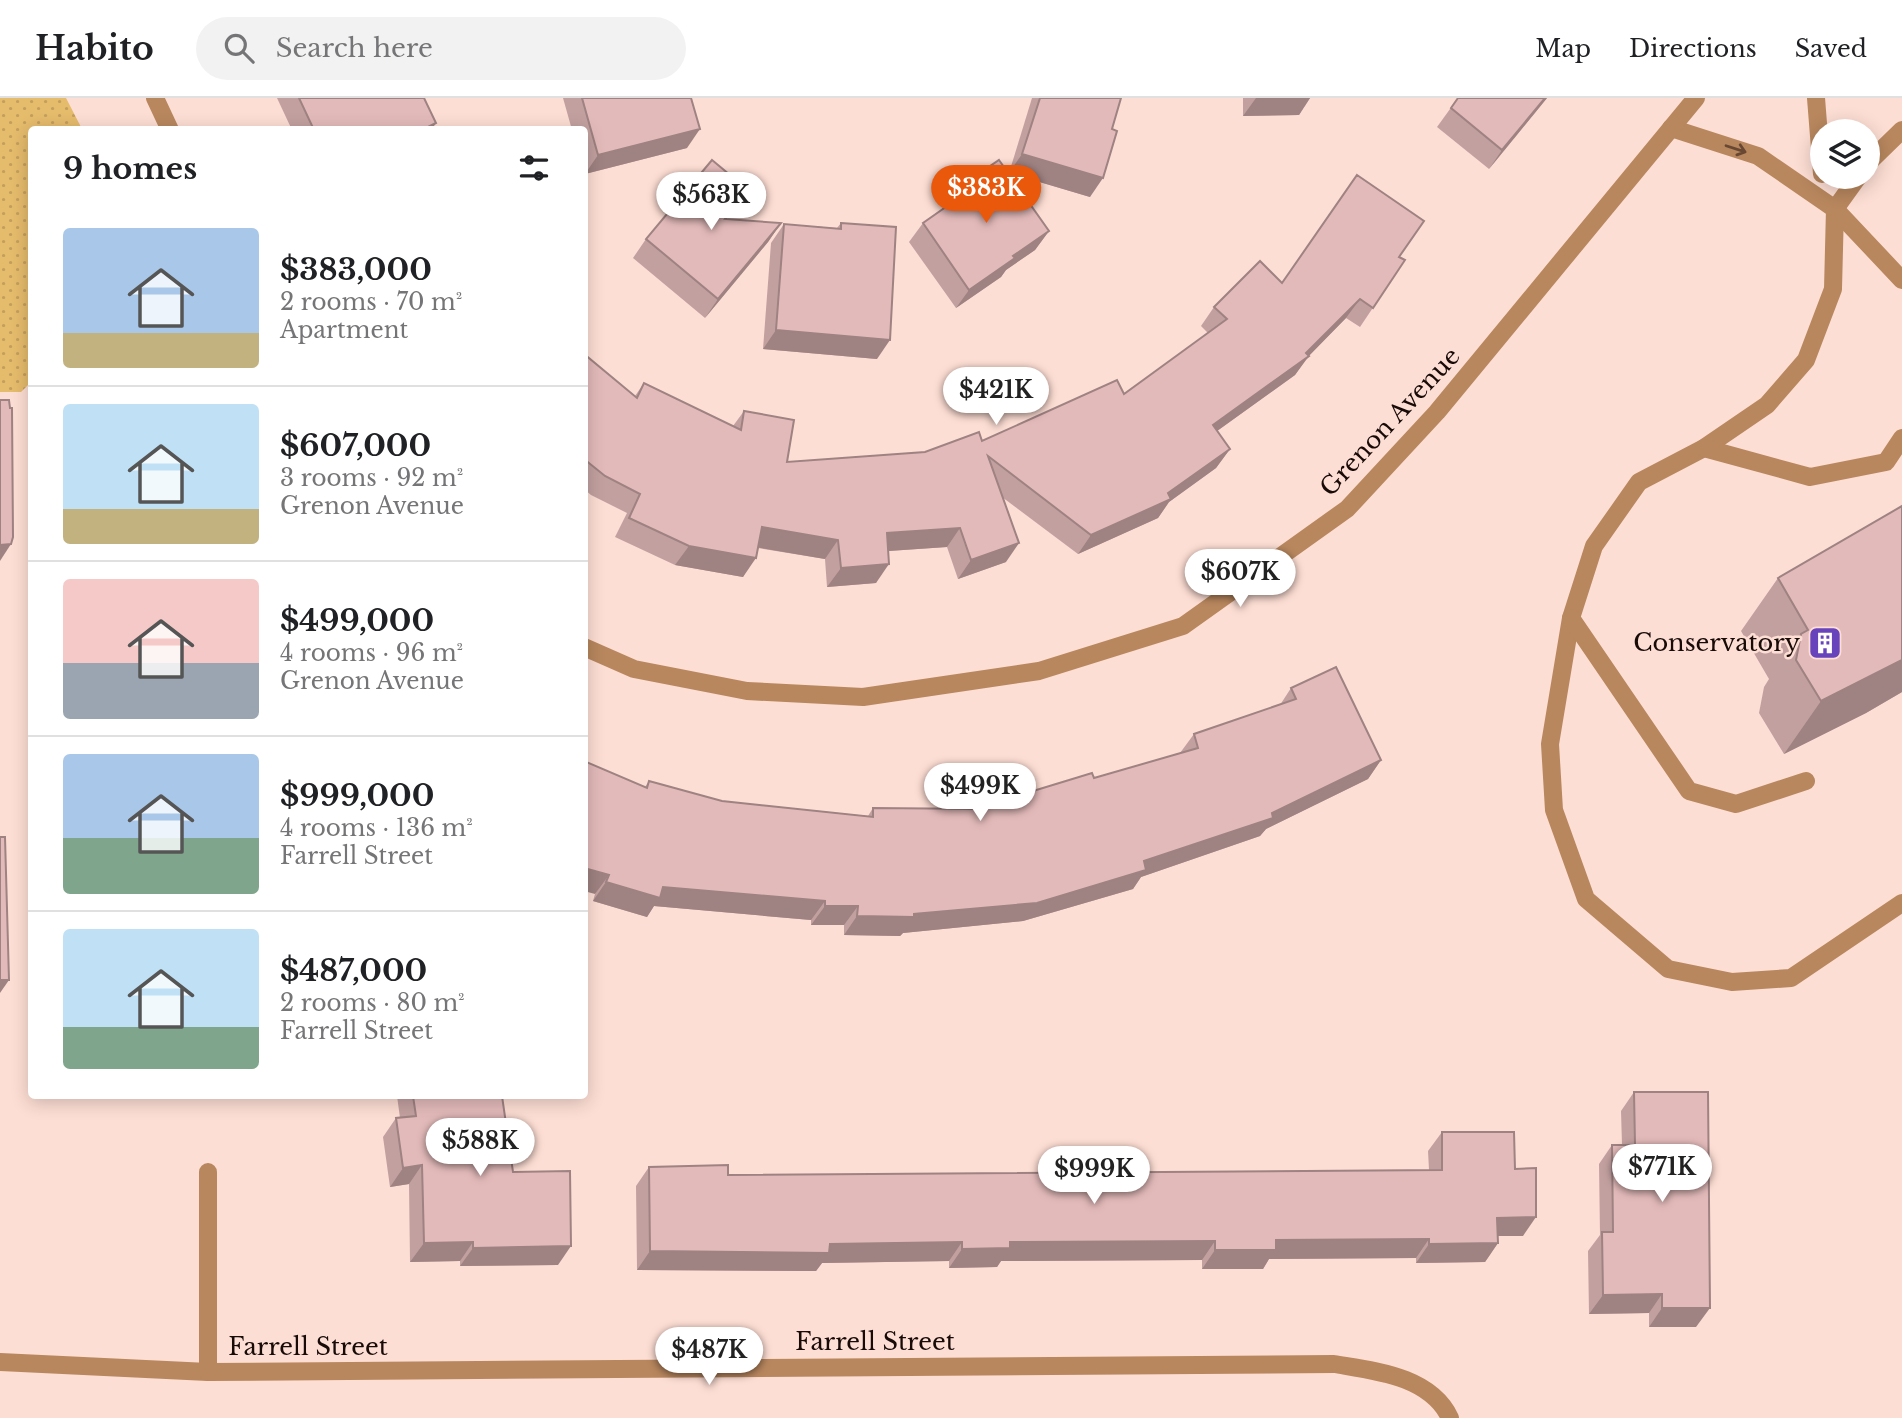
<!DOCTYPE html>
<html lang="en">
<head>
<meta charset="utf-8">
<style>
	body { margin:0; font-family:"Libre Baskerville",serif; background:#f2f2f2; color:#202124; height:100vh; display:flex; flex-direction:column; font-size:26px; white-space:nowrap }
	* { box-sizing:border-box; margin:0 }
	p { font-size:23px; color:#757577 }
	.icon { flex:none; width:38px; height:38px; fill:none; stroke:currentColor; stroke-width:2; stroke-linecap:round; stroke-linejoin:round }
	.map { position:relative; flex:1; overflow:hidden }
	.side { position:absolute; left:28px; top:28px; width:560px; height:973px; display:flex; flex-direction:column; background:#fff; border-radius:7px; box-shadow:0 4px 18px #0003 }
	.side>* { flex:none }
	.fabs { position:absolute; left:1810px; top:21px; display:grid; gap:14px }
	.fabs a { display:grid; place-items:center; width:70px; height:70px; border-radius:50%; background:#fff; box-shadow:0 4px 18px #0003; font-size:35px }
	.price { position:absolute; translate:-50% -60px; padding:0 16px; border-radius:24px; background:#fff; color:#222; font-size:23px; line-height:46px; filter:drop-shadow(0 2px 4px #0008) }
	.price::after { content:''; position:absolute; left:50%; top:42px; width:21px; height:16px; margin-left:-10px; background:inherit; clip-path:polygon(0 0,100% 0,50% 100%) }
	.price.selected { background:#ea580c; color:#fff }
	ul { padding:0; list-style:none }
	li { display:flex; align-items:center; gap:21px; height:175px; padding:0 35px }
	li+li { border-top:2px solid #e0e0e0 }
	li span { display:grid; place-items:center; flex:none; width:196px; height:140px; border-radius:7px; color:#555 }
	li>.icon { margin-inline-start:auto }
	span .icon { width:84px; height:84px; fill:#fffc; stroke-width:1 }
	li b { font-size:30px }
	h2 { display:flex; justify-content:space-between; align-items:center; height:84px; padding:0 35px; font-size:30px }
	header { display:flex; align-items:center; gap:42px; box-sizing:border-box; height:98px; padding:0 35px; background:#fff; border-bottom:2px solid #e0e0e0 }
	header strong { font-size:33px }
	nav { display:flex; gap:38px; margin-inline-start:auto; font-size:24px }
	.search { width:490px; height:63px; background:#f2f2f2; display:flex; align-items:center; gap:18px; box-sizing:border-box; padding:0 24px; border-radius:38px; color:#757577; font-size:26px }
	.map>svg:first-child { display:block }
	.grass { fill:url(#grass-dots) }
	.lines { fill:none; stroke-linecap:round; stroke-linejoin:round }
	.service { stroke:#b8875e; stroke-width:18 }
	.minor { stroke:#b8875e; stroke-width:18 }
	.wall { fill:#c3a0a0 }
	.shaded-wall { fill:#9f8282 }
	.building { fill:#e3baba; stroke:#9f8282; stroke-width:2 }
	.oneway { stroke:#684832 }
	.labels { text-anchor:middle; stroke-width:5; stroke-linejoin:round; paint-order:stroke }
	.street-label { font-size:24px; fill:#170a07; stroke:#fdded4 }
	.poi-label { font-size:24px; fill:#170a07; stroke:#fdded4; text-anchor:end }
</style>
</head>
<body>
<header>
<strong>Habito</strong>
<div class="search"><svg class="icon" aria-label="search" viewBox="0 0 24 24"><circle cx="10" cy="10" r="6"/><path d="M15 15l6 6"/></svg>Search here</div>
<nav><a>Map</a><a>Directions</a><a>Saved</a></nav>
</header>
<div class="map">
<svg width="1902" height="1320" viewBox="0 0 1902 1320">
	<defs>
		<pattern id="grass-dots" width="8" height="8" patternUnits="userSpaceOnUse" patternTransform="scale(1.75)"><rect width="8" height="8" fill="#e5bb6c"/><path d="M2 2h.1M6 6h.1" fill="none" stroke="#c49f5c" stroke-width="1.8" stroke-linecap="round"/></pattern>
	</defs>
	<rect width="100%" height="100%" fill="#fdded4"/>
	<path class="grass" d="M0 0H66L82 31 32 32V283L21 294H0Z"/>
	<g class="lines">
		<g class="service">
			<path d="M1816 0 1822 76"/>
			<path d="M1671 30 1758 58 1835 111 1902 182"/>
			<path d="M1867 66 1902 32"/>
			<path d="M1858 79 1835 111 1833 191 1806 262 1767 307 1704 350 1639 384 1594 448 1571 520 1550 646 1554 712 1586 801 1668 871 1732 884 1791 880 1902 805"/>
			<path d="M1704 350 1810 379 1886 364 1902 340"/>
			<path d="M1571 520 1689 693 1736 706 1806 683"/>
			<path d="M0 1264 208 1274"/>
		</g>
		<g class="minor">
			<path d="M155 0 170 32"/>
			<path d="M584 549 634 571 747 593 863 599 1039 573 1183 528 1347 411 1437 314 1696 0"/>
			<path d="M208 1074V1274L1334 1266C1375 1273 1430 1278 1450 1320"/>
		</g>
	</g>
	<g class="wall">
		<path d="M277 0H424L436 25 431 32H292Z"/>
		<path d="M563 0H691L687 50 585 76 584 32H572Z"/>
		<path d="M1032 0H1121L1090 99 1009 75Z"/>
		<path d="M1243 0H1310L1299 17 1243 18Z"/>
		<path d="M1458 0H1547L1489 71 1437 29Z"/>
		<path d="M955 92 1049 133 1035 152 1006 172 1001 179 956 210 909 144 923 125 942 111Z"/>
		<path d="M734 111 726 121 781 125 768 144 705 220 633 160 646 141Z"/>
		<path d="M841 125 877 261 763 251 771 145 784 126 837 130Z"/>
		<path d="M1399 159 1405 162 1360 229 1346 220 1308 258 1295 277 1217 333 1230 351 1216 370 1169 404 1158 420 1078 456 1002 399 1006 464 958 481 947 449 888 453 876 485 827 489 825 461 758 450 743 479 675 467 615 439 627 415 591 397 584 391V256L635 298 644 285 733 328 744 313 787 364 925 354 982 343 1124 296 1208 235 1201 228 1214 209 1282 185Z"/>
		<path d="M1902 408V594L1866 615 1784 656 1759 615 1764 589 1769 581 1741 533 1778 480Z"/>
		<path d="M1291 590 1381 662 1368 681 1266 731 1260 738 1141 779 1133 791 1023 823 903 835 900 838 844 837V827H811V822L654 808 647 819 593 803 595 796 645 689 649 683 722 703 868 718 873 710 976 711 984 700 1020 697 1094 680 1180 655 1194 636 1280 607Z"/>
		<path d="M1634 994 1696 1229H1649V1215L1589 1216 1588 1153 1600 1137 1599 1066 1612 1047H1622L1621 1013Z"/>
		<path d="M397 998H502L513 1074 558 1167 460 1168V1163L410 1164 409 1086 390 1089 383 1039 396 1020H400Z"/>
		<path d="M1442 1034 1515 1071 1523 1138H1498V1145L1485 1164 1416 1165V1160L1269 1161 1263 1171H1202V1162L1001 1163 997 1169 949 1170V1163L822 1165 816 1173 637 1172 636 1088 649 1069 728 1077 1429 1072 1428 1053Z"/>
	</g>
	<g class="shaded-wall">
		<path d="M1256 0H1310L1299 17 1243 18Z"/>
		<path d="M1545 0H1547L1489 71 1502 52Z"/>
		<path d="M436 25 431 32H422Z"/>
		<path d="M700 31 687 50 585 76 598 57Z"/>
		<path d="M1022 56 1103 80 1090 99 1009 75Z"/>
		<path d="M781 125 768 144 705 220 718 201Z"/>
		<path d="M1049 133 1035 152 1006 172 1001 179 956 210 969 192 1013 158Z"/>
		<path d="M1360 201 1346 220 1307 260 1309 258 1295 277 1199 346 1213 327 1306 255Z"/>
		<path d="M776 232 890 242 877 261 763 251Z"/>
		<path d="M1230 351 1216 370 1169 404 1158 420 1078 456 1091 437 1168 395Z"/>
		<path d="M762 429 838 442 825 461 749 448Z"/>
		<path d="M960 430 947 449 874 454 887 435Z"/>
		<path d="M1019 445 1006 464 958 481 971 462Z"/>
		<path d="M11 446 0 463V447Z"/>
		<path d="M689 448 756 460 743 479 675 467Z"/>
		<path d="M889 466 876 485 827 489 841 470Z"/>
		<path d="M1902 562V594L1866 615 1784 656 1821 603Z"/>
		<path d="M1381 662 1368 681 1266 731 1260 738 1141 779 1133 791 1023 823 903 835 900 838 844 837 857 818 1144 763 1272 715Z"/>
		<path d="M584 770 609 777 595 796 584 793Z"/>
		<path d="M606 784 663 789 825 803 811 822 654 808 647 819 593 803Z"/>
		<path d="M825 808H858L844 827H811Z"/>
		<path d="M0 882H9L0 895Z"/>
		<path d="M422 1067 409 1086 390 1089 403 1070Z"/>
		<path d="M1536 1119 1523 1138H1484L1497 1120Z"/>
		<path d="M1429 1141 1416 1160 1269 1161 1263 1171H1202L1215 1152 1276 1142Z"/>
		<path d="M1215 1143 1202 1162 1001 1163 997 1169 949 1170 962 1151 1010 1144Z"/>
		<path d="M473 1144 460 1163 410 1164 424 1145Z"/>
		<path d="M962 1144 949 1163 822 1165 816 1173 637 1172 650 1153 830 1146Z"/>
		<path d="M1498 1145 1485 1164 1416 1165 1429 1146Z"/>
		<path d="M571 1148 558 1167 460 1168 473 1150Z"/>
		<path d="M1662 1196 1649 1215 1589 1216 1603 1197Z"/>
		<path d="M1662 1210H1710L1696 1229H1649Z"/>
	</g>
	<g class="building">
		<path d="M299 0H424L436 25 422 32H314Z"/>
		<path d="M582 0H691L700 31 598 57Z"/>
		<path d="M1040 0H1121L1112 31 1117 33 1103 80 1022 56Z"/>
		<path d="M1458 0H1545L1502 52 1451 10Z"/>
		<path d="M712 62 748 92 725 121 781 125 718 201 646 141Z"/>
		<path d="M999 62 1049 133 1013 158 1015 160 969 192 923 125 960 99 955 92Z"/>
		<path d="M1357 77 1424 123 1399 159 1405 162 1373 210 1360 201 1306 255 1309 258 1213 327 1230 351 1168 395 1171 401 1091 437 988 358 1019 445 971 462 960 430 887 435 889 466 841 470 838 442 762 429 756 460 689 448 629 420 640 396 605 378 584 361V256L637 300 644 285 741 332 744 313 794 322 787 364 925 354 979 334 982 343 1117 282 1124 296 1227 221 1214 209 1260 163 1282 185Z"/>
		<path d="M841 125 896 129 890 242 776 232 784 126 841 131Z"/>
		<path d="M0 302H9L10 310H12L13 439 11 446 0 447Z"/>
		<path d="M1902 408V562L1821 603 1796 562 1801 536 1808 532 1778 480Z"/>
		<path d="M1336 569 1381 662 1272 715 1273 720 1144 763 1146 772 1037 805 914 816V819L857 818 858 808H825V803L663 789 660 800 606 784 609 777 584 770V663L647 690 649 683 722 703 873 719V710L985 711 984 700 1020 697 1092 675 1094 680 1198 650 1194 636 1296 601 1291 590Z"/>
		<path d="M0 739H5L9 882H0Z"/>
		<path d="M1634 994H1708L1710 1210H1662V1196L1603 1197 1602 1134H1613L1612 1047H1635Z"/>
		<path d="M413 998H502L513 1074 570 1073 571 1148 473 1150V1144L424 1145 422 1067 403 1070 396 1020 416 1018Z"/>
		<path d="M1442 1034H1514L1515 1071 1536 1070V1119L1497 1120 1498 1145 1429 1146V1141L1276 1142V1152H1215V1143L1010 1144V1150L962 1151V1144L830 1146 829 1155 650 1153 649 1069 728 1067V1077L1442 1072Z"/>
	</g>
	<defs><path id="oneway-shaft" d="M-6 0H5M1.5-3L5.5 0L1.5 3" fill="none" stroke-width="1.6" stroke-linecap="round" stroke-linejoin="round" transform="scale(1.75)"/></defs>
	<use class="oneway" href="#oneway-shaft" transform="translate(1736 51) rotate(18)"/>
	<defs>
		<symbol id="building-square" viewBox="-11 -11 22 22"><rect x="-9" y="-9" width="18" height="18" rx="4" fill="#6743bc" stroke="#fdded4"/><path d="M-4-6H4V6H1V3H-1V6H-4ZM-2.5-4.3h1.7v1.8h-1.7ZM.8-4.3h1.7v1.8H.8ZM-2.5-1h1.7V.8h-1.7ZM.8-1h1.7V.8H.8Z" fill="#fff"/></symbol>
	</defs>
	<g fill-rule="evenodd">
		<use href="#building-square" x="1806" y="526" width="38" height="38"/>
	</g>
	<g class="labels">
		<g class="street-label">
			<text transform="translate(1390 324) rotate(-47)" y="8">Grenon Avenue</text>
			<text x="875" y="1252">Farrell Street</text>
			<text x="308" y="1257">Farrell Street</text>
		</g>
		<g class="poi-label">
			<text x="1800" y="553">Conservatory</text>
		</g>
	</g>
</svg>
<div class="fabs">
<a><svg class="icon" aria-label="layers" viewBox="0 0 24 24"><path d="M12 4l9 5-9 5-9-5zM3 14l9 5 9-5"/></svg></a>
</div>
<b class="price selected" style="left:986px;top:127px">$383K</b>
<b class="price" style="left:711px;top:134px">$563K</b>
<b class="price" style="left:996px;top:329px">$421K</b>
<b class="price" style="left:1240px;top:511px">$607K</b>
<b class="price" style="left:980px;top:725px">$499K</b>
<b class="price" style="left:480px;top:1080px">$588K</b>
<b class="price" style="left:1662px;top:1106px">$771K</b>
<b class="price" style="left:1094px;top:1108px">$999K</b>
<b class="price" style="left:709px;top:1289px">$487K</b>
<section class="side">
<h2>9 homes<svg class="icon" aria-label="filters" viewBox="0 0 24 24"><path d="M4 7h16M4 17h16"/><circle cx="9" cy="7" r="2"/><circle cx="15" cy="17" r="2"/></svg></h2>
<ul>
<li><span style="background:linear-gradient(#a9c7e8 75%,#c2b280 0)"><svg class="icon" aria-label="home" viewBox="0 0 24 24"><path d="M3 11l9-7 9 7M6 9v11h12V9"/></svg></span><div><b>$383,000</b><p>2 rooms · 70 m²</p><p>Apartment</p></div></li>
<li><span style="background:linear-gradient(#bfe0f5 75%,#c2b280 0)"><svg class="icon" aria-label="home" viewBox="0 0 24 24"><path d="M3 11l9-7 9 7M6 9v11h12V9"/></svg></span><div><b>$607,000</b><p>3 rooms · 92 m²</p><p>Grenon Avenue</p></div></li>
<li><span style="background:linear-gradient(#f6c9c9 60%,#9aa5b1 0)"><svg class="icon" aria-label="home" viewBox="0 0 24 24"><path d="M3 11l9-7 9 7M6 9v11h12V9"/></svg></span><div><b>$499,000</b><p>4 rooms · 96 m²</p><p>Grenon Avenue</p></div></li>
<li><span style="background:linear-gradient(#a9c7e8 60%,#7fa58c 0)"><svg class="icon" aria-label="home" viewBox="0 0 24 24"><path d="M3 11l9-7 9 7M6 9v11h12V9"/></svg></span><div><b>$999,000</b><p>4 rooms · 136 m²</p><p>Farrell Street</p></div></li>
<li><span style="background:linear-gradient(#bfe0f5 70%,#7fa58c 0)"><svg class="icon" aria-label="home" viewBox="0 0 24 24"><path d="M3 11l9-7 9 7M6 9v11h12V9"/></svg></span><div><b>$487,000</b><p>2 rooms · 80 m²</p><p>Farrell Street</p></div></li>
</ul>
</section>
</div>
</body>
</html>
